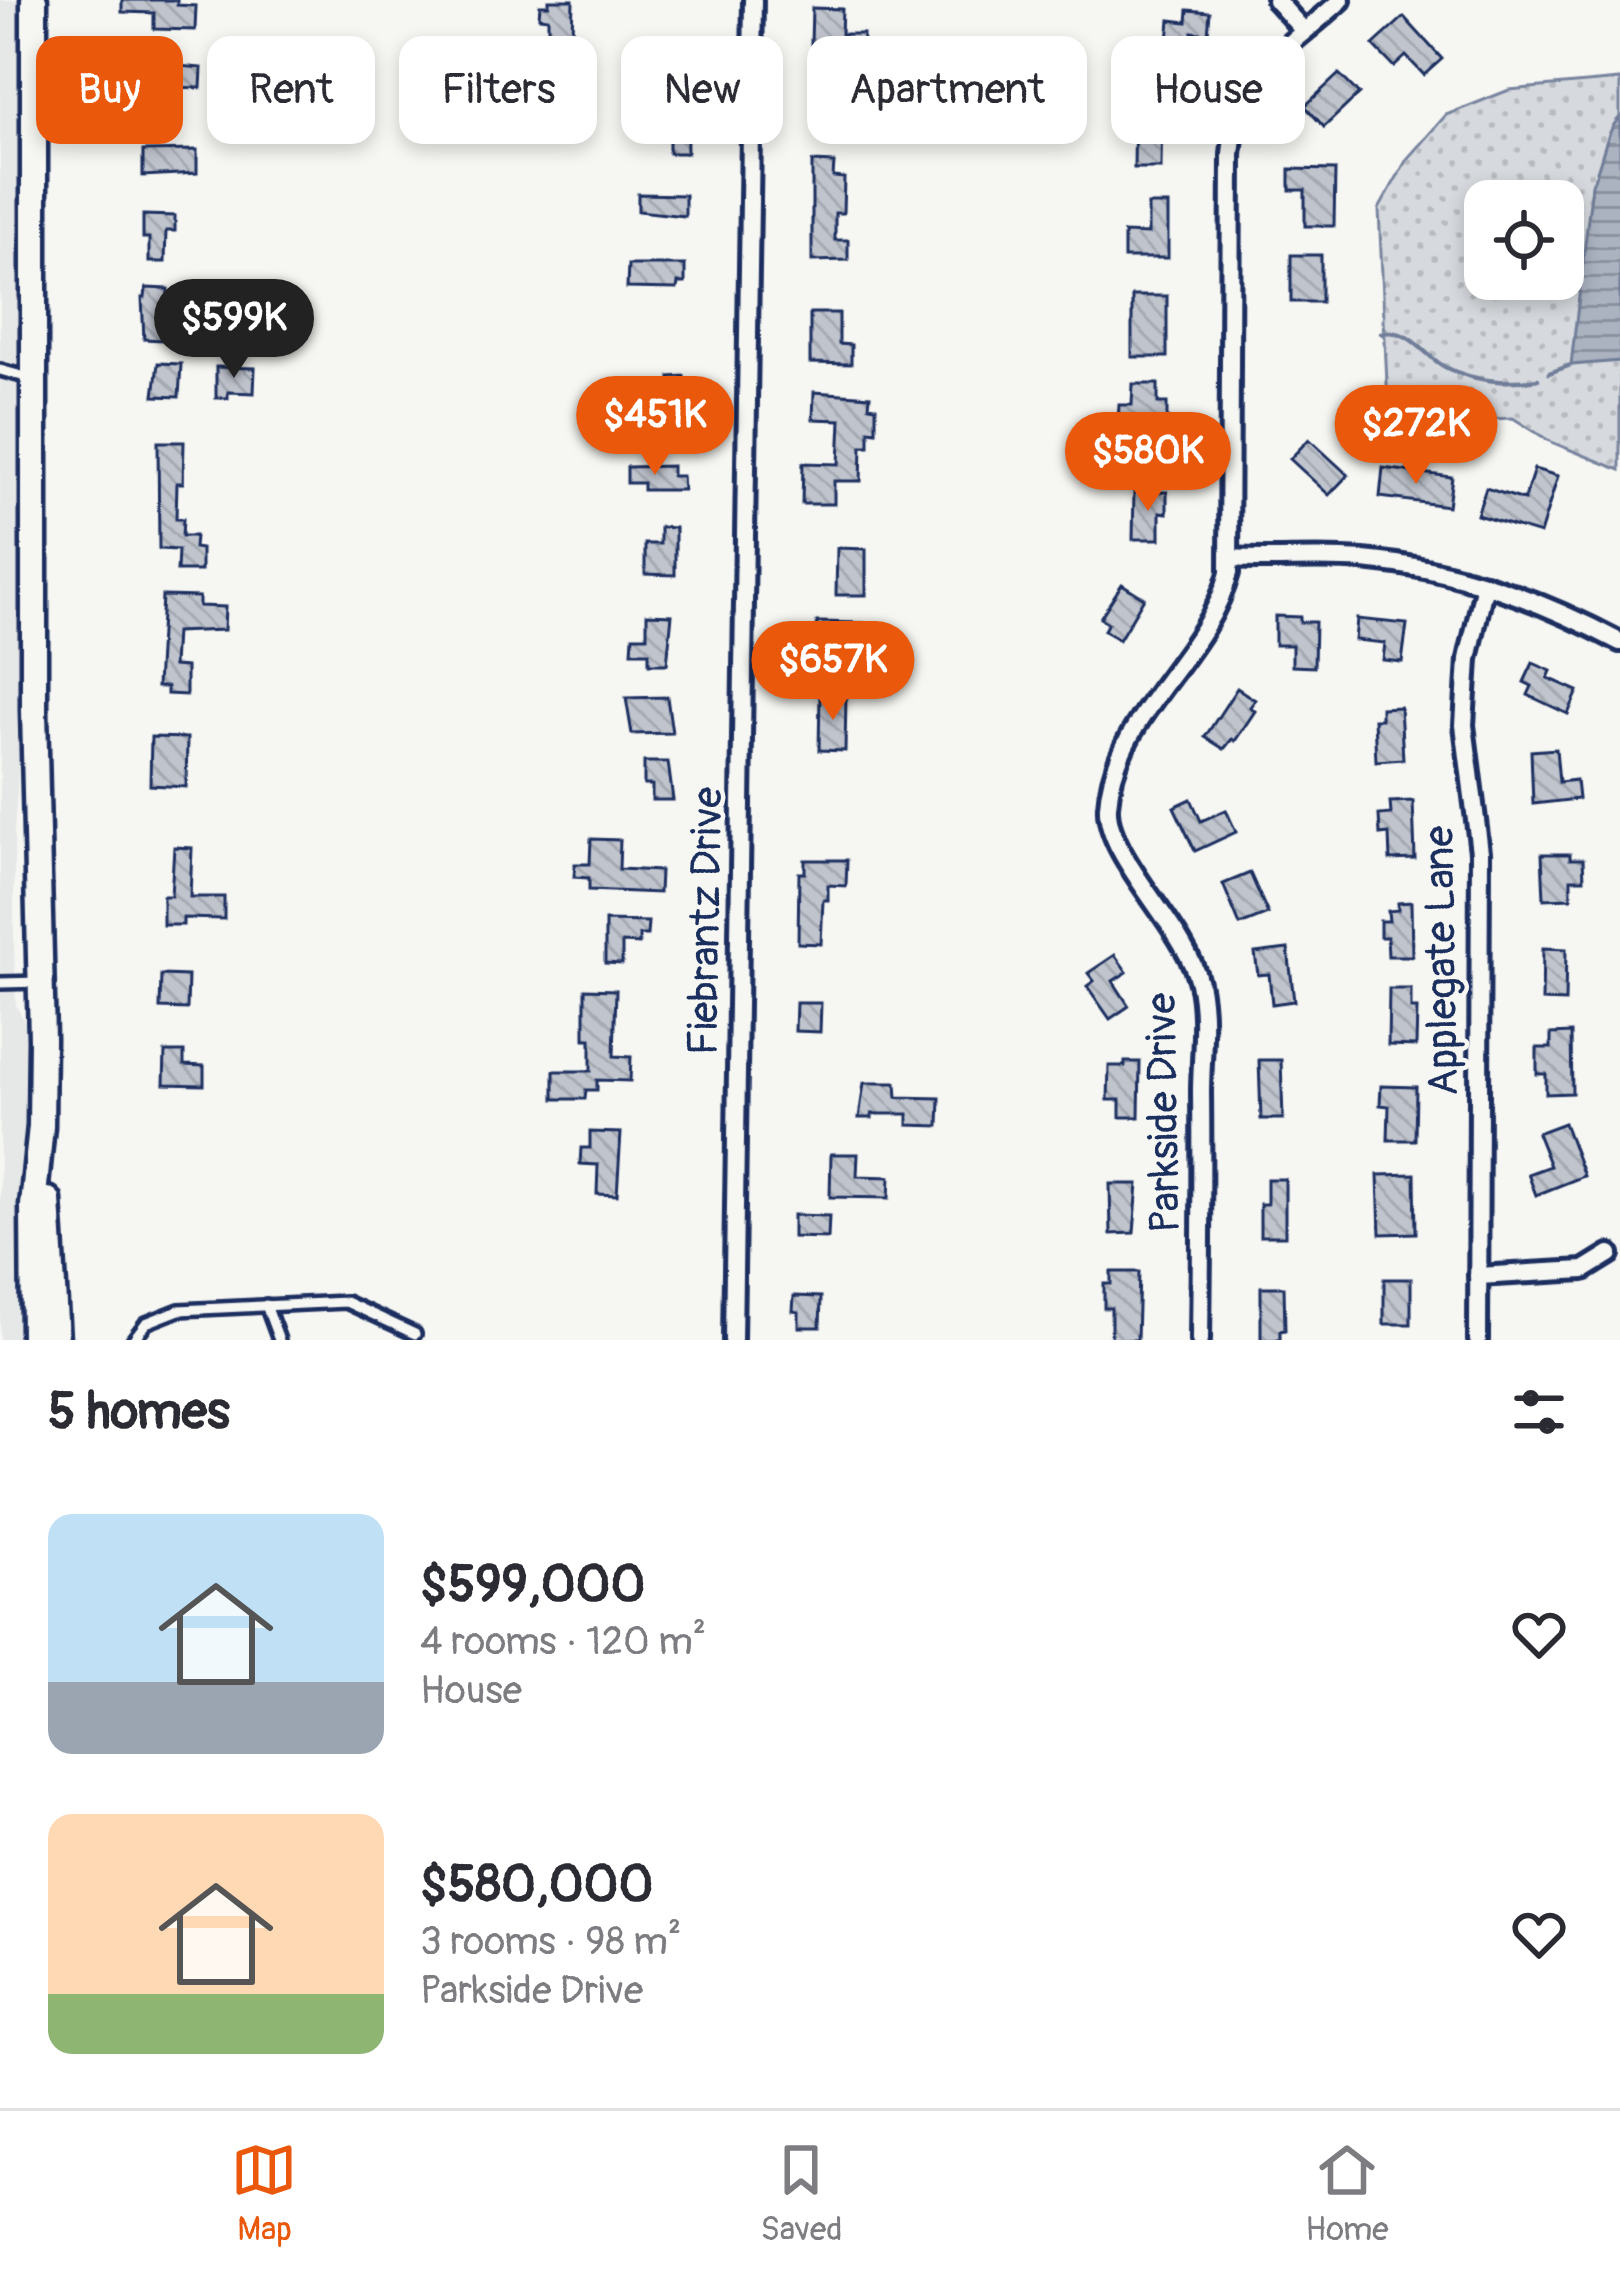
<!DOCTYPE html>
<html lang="en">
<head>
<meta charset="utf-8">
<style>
	body { margin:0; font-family:Pangolin,sans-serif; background:#f7f7f7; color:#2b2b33; height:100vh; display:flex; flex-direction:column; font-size:45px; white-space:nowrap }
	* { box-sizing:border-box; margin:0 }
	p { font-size:39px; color:#7c7c81 }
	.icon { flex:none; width:66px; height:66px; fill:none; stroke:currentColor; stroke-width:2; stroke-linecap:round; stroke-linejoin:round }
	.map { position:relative; height:1340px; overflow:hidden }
	.details { display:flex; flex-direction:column; background:#fff; flex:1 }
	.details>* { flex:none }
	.guide { position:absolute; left:36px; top:36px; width:1548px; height:108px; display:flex; gap:24px }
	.fabs { position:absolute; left:1464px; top:180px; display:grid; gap:24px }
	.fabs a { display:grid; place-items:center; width:120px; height:120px; border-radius:24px; background:#fff; box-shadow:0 6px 18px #0003; font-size:60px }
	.price { position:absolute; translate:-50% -102px; padding:0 27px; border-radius:42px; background:#ea580c; color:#fff; font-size:39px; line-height:78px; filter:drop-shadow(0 3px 6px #0008) }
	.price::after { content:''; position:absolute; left:50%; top:72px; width:36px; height:27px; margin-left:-18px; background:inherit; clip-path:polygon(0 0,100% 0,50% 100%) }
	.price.current { background:#222; color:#fff }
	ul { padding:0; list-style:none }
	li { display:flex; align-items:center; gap:36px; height:300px; padding:0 48px }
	li span { display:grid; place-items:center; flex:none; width:336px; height:240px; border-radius:24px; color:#555 }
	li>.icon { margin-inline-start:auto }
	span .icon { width:144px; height:144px; fill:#fffc; stroke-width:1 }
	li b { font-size:51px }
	h2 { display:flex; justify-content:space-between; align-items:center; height:144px; padding:0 48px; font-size:51px }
	.chip { padding:0 42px; border-radius:24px; background:#fff; box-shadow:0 6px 18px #0003; font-size:42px; line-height:108px }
	.chip.current { background:#ea580c; color:#fff }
	.tab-bar { display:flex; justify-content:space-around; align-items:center; height:168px; border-top:3px solid #e1e1e2; background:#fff; font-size:33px; color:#7c7c81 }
	.tab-bar a { display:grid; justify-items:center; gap:6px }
	.tab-bar .current { color:#ea580c }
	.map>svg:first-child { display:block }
	.built { fill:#e6e7e7 }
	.park { fill:url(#park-dots); stroke:#78849e; stroke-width:3; fill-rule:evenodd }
	.water { fill:url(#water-rules); stroke:#717e99; stroke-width:3 }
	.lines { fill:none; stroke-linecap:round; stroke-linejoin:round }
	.stream { stroke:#717e99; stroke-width:4.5 }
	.building { fill:url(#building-back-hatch); stroke:#1b2f5e; stroke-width:3 }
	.lane-casing { stroke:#1b2f5e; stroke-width:18 }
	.street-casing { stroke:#1b2f5e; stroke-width:26 }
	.secondary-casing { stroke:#1b2f5e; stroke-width:33 }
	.lane { stroke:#f6f6f2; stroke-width:9 }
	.street { stroke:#f6f6f2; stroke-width:16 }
	.secondary { stroke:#f6f6f2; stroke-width:24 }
	.labels { text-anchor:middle; stroke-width:9; stroke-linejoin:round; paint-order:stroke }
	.street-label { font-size:42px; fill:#1b2f5e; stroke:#f6f6f2 }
</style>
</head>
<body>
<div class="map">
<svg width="1620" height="1340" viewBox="0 0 1620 1340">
	<defs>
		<pattern id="park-dots" width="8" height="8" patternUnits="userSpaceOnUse" patternTransform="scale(3)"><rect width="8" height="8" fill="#d6d9dd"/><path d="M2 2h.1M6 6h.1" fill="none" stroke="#b7bbc0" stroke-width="1.8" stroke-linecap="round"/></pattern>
		<pattern id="water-rules" width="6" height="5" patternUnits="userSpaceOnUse" patternTransform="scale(3)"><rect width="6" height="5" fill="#abb2c0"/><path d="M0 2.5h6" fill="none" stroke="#8a919f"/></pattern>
		<pattern id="building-back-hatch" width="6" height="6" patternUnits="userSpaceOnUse" patternTransform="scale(3)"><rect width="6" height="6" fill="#c0c4cd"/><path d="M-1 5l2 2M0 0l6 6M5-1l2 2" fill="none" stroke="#a4a9b2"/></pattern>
	</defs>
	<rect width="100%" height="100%" fill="#f6f6f2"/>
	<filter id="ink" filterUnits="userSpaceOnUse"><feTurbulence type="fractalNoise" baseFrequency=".00833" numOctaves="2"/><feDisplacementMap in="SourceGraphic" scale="24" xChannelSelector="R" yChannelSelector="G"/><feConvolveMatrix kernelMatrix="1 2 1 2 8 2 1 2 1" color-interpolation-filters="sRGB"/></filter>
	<g filter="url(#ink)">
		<path class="built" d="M0 0H20L23 704 14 832V943L16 1005 25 1022 28 1340H0Z"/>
		<path class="park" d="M1620 80V470L1551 442 1513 418 1445 421 1388 406 1379 209 1407 159 1446 115 1509 90ZM1485 201H1563V279H1485Z"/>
		<path class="water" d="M1620 117V361L1571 365 1592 184C1603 161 1604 134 1620 117Z"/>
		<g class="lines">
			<g class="stream">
				<path d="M1381 333C1410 327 1423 355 1445 367 1475 382 1506 384 1538 379"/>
				<path d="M1549 373 1571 365"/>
			</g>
		</g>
		<g class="building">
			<path d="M122 0H177V5L196 6 195 30 154 29V13L122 12Z"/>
			<path d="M549 0H573L572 34 548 33V18L539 17 540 5H549Z"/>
			<path d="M812 8 842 9 841 34H863L862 61 831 60V44H811Z"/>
			<path d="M1188 10 1210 12 1208 34 1192 32 1189 63 1166 60 1170 20 1187 22Z"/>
			<path d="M1404 17 1442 59 1424 75 1406 56 1394 67 1373 45Z"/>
			<path d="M145 63 202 68 201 88 169 87V93L145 92Z"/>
			<path d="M1339 74 1359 94 1324 127 1305 106Z"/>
			<path d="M686 87 687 153H669V119H662L661 88Z"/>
			<path d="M1135 107H1162L1161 168H1134Z"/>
			<path d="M197 150V173L143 176V151Z"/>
			<path d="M812 162 834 163 833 177 844 178 843 213H835V240H848V260L812 261Z"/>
			<path d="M1290 169 1335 170 1334 226H1305V190H1290Z"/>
			<path d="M638 194 685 195V216L638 211Z"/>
			<path d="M1148 205H1168V258H1124V233L1148 234Z"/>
			<path d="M143 215 175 216V231H166L165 262H149V238H143Z"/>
			<rect x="1291" y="255" width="30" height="47"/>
			<path d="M628 265H685V283H678L677 289 627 288Z"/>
			<path d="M146 288 168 289V320H162V340L144 339 142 298H145Z"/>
			<rect x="1132" y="296" width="35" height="61"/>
			<path d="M810 313H839V344L851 345V364L810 363Z"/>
			<path d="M158 363 181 364 179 397 154 396Z"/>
			<path d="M216 367 255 368 254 393 228 392V398H216Z"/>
			<path d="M684 376 686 415 642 417 641 391 670 390V377Z"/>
			<path d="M1133 384H1158V403H1167V430H1153V445H1132L1133 422H1118L1119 405H1132Z"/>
			<path d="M814 392 870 396 869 406 876 407V431L869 430V446H862L861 481H834V504H802L803 463 839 464 841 420 813 419Z"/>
			<path d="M1309 439 1348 475 1329 495 1290 459Z"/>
			<path d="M158 442H184L183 483H177L176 519H183L182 536H195L194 548 201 549V571H177L178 550 159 549Z"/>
			<path d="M672 466V476H682L683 490H643V483H627V467Z"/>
			<path d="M1383 468 1452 477 1448 506 1380 497Z"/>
			<path d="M1534 469 1558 476 1540 534 1477 515 1486 488 1524 500Z"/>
			<path d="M1134 492H1167V513L1160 512V539H1133Z"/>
			<path d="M660 527 675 528V575L645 574V544H660Z"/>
			<path d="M837 548 866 549V595H836Z"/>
			<path d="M1122 584 1144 598 1119 640 1104 630 1108 623 1100 618Z"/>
			<path d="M162 596 199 597V606L225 607 224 630 175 632 173 666 186 667V695L167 694V687H157Z"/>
			<path d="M647 614 672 615 667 664H649V652H632L633 636H647Z"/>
			<path d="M1275 616 1300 617V622H1315L1314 667 1292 666V645H1275Z"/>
			<path d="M1357 619 1407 624 1402 662 1383 660 1385 643 1355 640Z"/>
			<path d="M817 622 863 623 862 628 875 629 874 666 859 665V660L832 659 833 642 817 641Z"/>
			<path d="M1533 663 1551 671 1548 678 1578 691 1568 714 1528 695 1532 686 1524 682Z"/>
			<path d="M1237 688 1255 700 1250 707 1255 711 1235 741 1232 739 1224 749 1205 737Z"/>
			<path d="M820 695H846L845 751 819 750Z"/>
			<path d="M667 697 672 733 632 734 626 698Z"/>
			<path d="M1400 707 1403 759 1376 761 1374 719H1381V708Z"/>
			<path d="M151 737 187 738 186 787 150 785Z"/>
			<path d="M1556 749 1559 782 1576 780 1578 799 1533 804 1531 751Z"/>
			<path d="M644 762H668L673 800H652V785H644Z"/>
			<path d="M1191 799 1201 821 1226 810 1236 832 1195 851 1174 807Z"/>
			<path d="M1413 801 1415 859 1390 860 1389 834 1380 835 1379 815 1391 814 1390 802Z"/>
			<path d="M591 839 620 840 619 869 660 871 659 893 589 890V878L574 877 575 864H590Z"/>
			<path d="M174 847 192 848 190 897H224V919L183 918V925H163V896H171Z"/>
			<path d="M1542 854H1570V859H1583L1584 879H1571V898L1544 899Z"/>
			<path d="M805 860H847L846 886 828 885V900H823L821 944 798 943 799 873H805Z"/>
			<path d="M1250 873 1268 914 1240 925 1223 884Z"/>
			<path d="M1411 902 1412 956H1388L1387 937H1380V921H1389L1388 911 1398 910V903Z"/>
			<path d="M605 921 648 922 647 935H639V944L622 943V964L605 963Z"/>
			<path d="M1543 948 1566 949 1565 1002 1542 1001Z"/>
			<path d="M1288 949 1294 1001 1272 1004 1269 974 1258 975 1255 953Z"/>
			<path d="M1115 955 1127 972 1113 981 1129 1006 1110 1019 1087 986 1094 981 1088 973Z"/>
			<path d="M161 975 188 976 187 1009 160 1008Z"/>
			<path d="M585 989 616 990 614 1056 631 1057 630 1081 597 1080V1090H586L585 1099H554V1071H591V1039H585Z"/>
			<path d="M1389 989H1411V1009H1417L1416 1046 1388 1045Z"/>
			<path d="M796 1003H821L820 1032 795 1031Z"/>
			<path d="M1571 1033 1572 1093 1546 1094V1074H1537V1048H1551V1034Z"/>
			<path d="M165 1052H184V1065L204 1066V1085L164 1084Z"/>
			<path d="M1259 1060H1281L1283 1119H1261Z"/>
			<path d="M1125 1062H1140L1139 1117H1120V1100H1108L1109 1066H1125Z"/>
			<path d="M864 1083H896L897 1097 940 1098 939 1126 908 1125V1114H872V1118H859Z"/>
			<path d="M1381 1086 1416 1087 1415 1140H1388L1389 1106 1380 1105Z"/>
			<path d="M1564 1123 1584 1176 1536 1195 1528 1174 1550 1166 1537 1133Z"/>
			<path d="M590 1132 621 1133 617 1195 597 1194 598 1165 580 1164 581 1148H590Z"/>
			<path d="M831 1154H858L857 1176 890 1177 889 1198 830 1197Z"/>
			<path d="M1415 1174 1416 1233 1380 1234 1378 1175Z"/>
			<path d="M1267 1179H1285V1236H1260V1204H1267Z"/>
			<path d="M1110 1184H1138L1134 1233 1111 1234Z"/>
			<path d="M793 1215 829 1216 828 1238 793 1237Z"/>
			<path d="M1111 1272H1139L1137 1340H1111V1308H1104V1284H1111Z"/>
			<rect x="1384" y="1279" width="27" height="45"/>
			<path d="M1261 1287H1284L1285 1330 1280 1331V1340H1261Z"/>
			<path d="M794 1296 821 1297 820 1327H799V1312L793 1311Z"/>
		</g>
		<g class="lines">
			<defs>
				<g id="lane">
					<path d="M0 370 33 379"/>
					<path d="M0 983 41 982"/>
					<path d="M266 1305 279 1340"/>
					<path d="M133 1340 146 1323 179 1310 346 1302 415 1334"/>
				</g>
				<g id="street">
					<path d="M1276 0 1304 31"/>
					<path d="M1231 558C1275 561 1319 556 1363 560 1455 568 1539 599 1620 642"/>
					<path d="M1478 1276 1584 1270 1610 1254"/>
					<path d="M733 1340 753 0"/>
					<path d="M1200 1340C1201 1258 1202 1175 1201 1093 1201 1058 1207 1017 1199 983 1186 927 1105 857 1108 806 1114 715 1206 659 1229 573L1231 154C1239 67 1283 54 1341 0"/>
					<path d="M1478 1340 1480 852 1464 725 1468 659 1485 584"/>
				</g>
				<g id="secondary">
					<path d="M34 0V710L42 1039 41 1126 33 1206 34 1340"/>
					<path d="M48 1200 56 1340"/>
				</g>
			</defs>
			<use href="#lane" class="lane-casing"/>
			<use href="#street" class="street-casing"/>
			<use href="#secondary" class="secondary-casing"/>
			<use href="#lane" class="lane"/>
			<use href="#street" class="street"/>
			<use href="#secondary" class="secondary"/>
		</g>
	</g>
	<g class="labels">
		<g class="street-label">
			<text transform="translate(704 921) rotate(-89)" y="15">Fiebrantz Drive</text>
			<text transform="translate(1440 961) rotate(-91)" y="15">Applegate Lane</text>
			<text transform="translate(1162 1113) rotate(-91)" y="15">Parkside Drive</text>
		</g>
	</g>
</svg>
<div class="fabs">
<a><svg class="icon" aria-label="locate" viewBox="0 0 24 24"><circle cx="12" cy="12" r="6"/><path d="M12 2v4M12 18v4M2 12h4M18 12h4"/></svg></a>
</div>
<b class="price current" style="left:234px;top:381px">$599K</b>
<b class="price" style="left:655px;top:478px">$451K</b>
<b class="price" style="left:1416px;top:487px">$272K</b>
<b class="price" style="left:1148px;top:514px">$580K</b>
<b class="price" style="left:833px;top:723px">$657K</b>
<div class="guide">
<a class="chip current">Buy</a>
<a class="chip">Rent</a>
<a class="chip">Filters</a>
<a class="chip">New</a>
<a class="chip">Apartment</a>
<a class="chip">House</a>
</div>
</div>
<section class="details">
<h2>5 homes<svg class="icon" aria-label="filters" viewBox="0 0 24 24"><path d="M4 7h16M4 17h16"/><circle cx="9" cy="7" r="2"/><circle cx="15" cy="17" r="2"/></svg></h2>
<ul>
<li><span style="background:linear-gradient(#bfe0f5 70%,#9aa5b1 0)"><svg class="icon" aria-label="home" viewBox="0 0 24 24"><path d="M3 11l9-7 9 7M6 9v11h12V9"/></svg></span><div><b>$599,000</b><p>4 rooms · 120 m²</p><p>House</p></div><svg class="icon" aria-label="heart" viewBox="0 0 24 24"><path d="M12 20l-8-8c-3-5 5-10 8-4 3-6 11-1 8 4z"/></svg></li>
<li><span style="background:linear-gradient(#ffd9b3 75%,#8fb573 0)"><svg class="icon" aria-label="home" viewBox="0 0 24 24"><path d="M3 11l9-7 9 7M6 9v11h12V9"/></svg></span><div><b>$580,000</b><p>3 rooms · 98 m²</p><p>Parkside Drive</p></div><svg class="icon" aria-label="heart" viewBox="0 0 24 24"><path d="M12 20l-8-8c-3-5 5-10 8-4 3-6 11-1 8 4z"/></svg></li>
</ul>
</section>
<nav class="tab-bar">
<a class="current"><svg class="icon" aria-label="map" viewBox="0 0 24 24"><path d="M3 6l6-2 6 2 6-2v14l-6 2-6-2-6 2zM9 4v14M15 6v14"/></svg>Map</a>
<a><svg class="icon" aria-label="saved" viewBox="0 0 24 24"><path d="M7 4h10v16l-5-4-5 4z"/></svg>Saved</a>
<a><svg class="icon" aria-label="home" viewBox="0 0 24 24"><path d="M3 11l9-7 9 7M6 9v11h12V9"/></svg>Home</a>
</nav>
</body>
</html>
